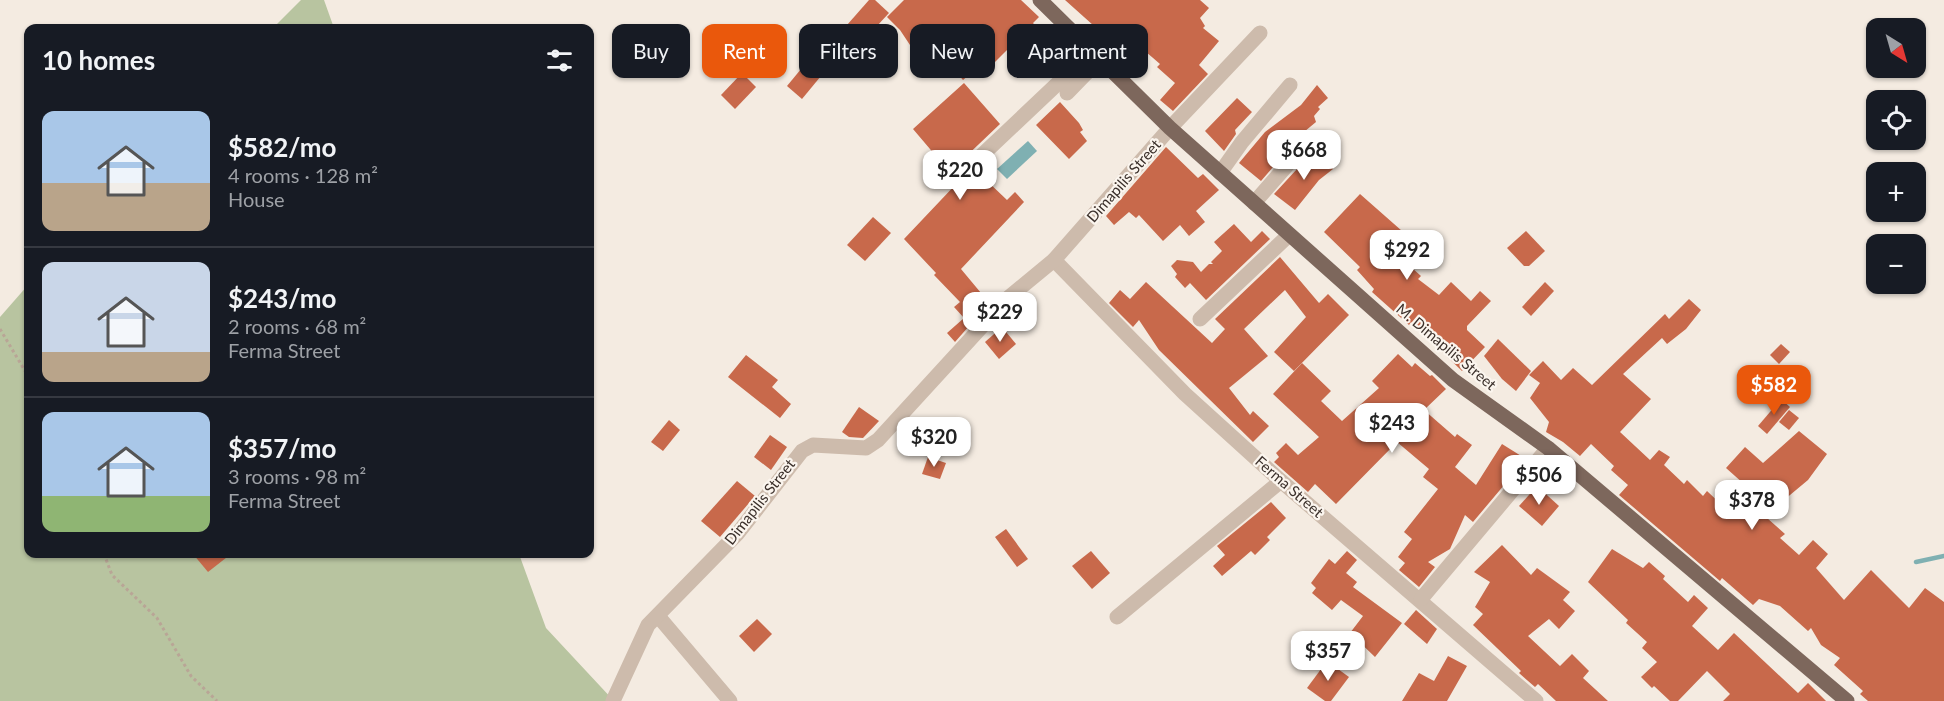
<!DOCTYPE html>
<html lang="en">
<head>
<meta charset="utf-8">
<style>
	body { margin:0; font-family:Lato,sans-serif; background:#242831; color:#f1f3f6; height:100vh; display:flex; flex-direction:column; font-size:22px; white-space:nowrap }
	* { box-sizing:border-box; margin:0 }
	p { font-size:20px; color:#9ea1a6 }
	.icon { flex:none; width:33px; height:33px; fill:none; stroke:currentColor; stroke-width:2; stroke-linecap:round; stroke-linejoin:round }
	.map { position:relative; flex:1; overflow:hidden }
	.drawer { position:absolute; left:24px; top:24px; width:570px; height:534px; display:flex; flex-direction:column; background:#171b24; border-radius:12px; box-shadow:0 2px 4px #0004 }
	.drawer>* { flex:none }
	.hud { position:absolute; left:612px; top:24px; width:570px; height:54px; display:flex; gap:12px }
	.needle { width:39px; rotate:143deg }
	.tools { position:absolute; left:1866px; top:18px; display:grid; gap:12px }
	.tools a { display:grid; place-items:center; width:60px; height:60px; border-radius:12px; background:#171b24; box-shadow:0 2px 4px #0004; font-size:30px }
	.price { position:absolute; translate:-50% -51px; padding:0 14px; border-radius:12px; background:#fff; color:#222; font-size:20px; line-height:39px; filter:drop-shadow(0 2px 3px #0008) }
	.price::after { content:''; position:absolute; left:50%; top:36px; width:18px; height:14px; margin-left:-9px; background:inherit; clip-path:polygon(0 0,100% 0,50% 100%) }
	.price.active { background:#ea580c; color:#fff }
	ul { padding:0; list-style:none }
	li { display:flex; align-items:center; gap:18px; height:150px; padding:0 18px }
	li+li { border-top:2px solid #363941 }
	li span { display:grid; place-items:center; flex:none; width:168px; height:120px; border-radius:12px; color:#555 }
	li>.icon { margin-inline-start:auto }
	span .icon { width:72px; height:72px; fill:#fffc; stroke-width:1 }
	li b { font-size:26px }
	h2 { display:flex; justify-content:space-between; align-items:center; height:72px; padding:0 18px; font-size:26px }
	.tag { padding:0 21px; border-radius:12px; background:#171b24; box-shadow:0 2px 4px #0004; font-size:21px; line-height:54px }
	.tag.active { background:#ea580c; color:#fff }
	.map>svg:first-child { display:block }
	.green { fill:#b8c4a0 }
	.water { fill:#7fb0b2 }
	.lines { fill:none; stroke-linecap:round; stroke-linejoin:round }
	.stream { stroke:#7fb0b2; stroke-width:4.5 }
	.building { fill:#c8694b }
	.path { stroke:#b9a596; stroke-width:3; stroke-dasharray:3 3; stroke-linecap:butt }
	.minor { stroke:#cdbbac; stroke-width:15 }
	.major { stroke:#7d675c; stroke-width:15 }
	.labels { text-anchor:middle; stroke-width:4.5; stroke-linejoin:round; paint-order:stroke }
	.street-label { font-size:15px; fill:#3b302b; stroke:#fbf5ee }
</style>
</head>
<body>
<div class="map">
<svg width="1944" height="701" viewBox="0 0 1944 701">
	<rect width="100%" height="100%" fill="#f4ebe1"/>
	<g class="green">
		<path d="M301 0H324L334 28H273Z"/>
		<path d="M28 285V554H519L546 628 614 701H0V317Z"/>
	</g>
	<path class="water" d="M1028 141 1037 151 1007 179 997 169Z"/>
	<g class="lines">
		<path class="stream" d="M1916 562 1944 556"/>
	</g>
	<g class="building">
		<path d="M869 0H875L889 13 864 40 847 25Z"/>
		<path d="M904 0H1021L1039 17 1033 23 1050 43 1026 64 1011 46 994 63 989 58 963 80 941 55 932 66 918 57 919 48 910 45 900 30 887 17Z"/>
		<path d="M1065 0H1200L1209 8 1200 18 1205 26 1203 28 1219 41 1199 65 1208 74 1173 111 1160 100 1175 83 1157 67 1160 64 1138 45 1128 56 1113 43 1107 49 1097 40 1103 34Z"/>
		<path d="M806 63 821 76 802 99 787 86Z"/>
		<path d="M742 73 756 87 735 109 721 95Z"/>
		<path d="M964 83 1000 124 957 165 955 175 961 181 966 182 981 169 989 177 986 180 1007 200 1015 192 1024 202 961 269 986 299 972 312 977 317 955 342 947 333 964 318 954 307 960 302 934 275 936 273 904 239 958 182 913 129Z"/>
		<path d="M1317 85 1328 98 1318 107 1320 109 1314 116 1316 122 1275 156 1279 160 1261 181 1239 163 1265 132 1301 105Z"/>
		<path d="M1237 98 1252 112 1235 130 1236 134 1224 151 1205 131Z"/>
		<path d="M1060 102 1079 123 1083 130 1080 132 1087 141 1069 159 1036 125Z"/>
		<path d="M1166 147 1198 178 1203 174 1219 190 1196 211 1205 222 1189 236 1180 225 1163 241 1139 215 1136 218 1129 212 1114 225 1106 216Z"/>
		<path d="M1319 151 1333 169 1319 180 1295 210 1274 194 1297 169Z"/>
		<path d="M1360 194 1427 253 1412 268 1421 276 1418 279 1439 295 1451 282 1471 301 1480 291 1491 301 1467 326V330L1485 347 1462 371 1411 322 1409 325 1372 292 1374 289 1357 270 1360 267 1324 232Z"/>
		<path d="M873 217 891 233 865 261 847 245Z"/>
		<path d="M1234 224 1251 242 1262 231 1270 239 1206 300 1190 283 1185 288 1175 277 1177 274 1171 266 1177 260 1193 262 1201 272 1209 264H1213L1211 262 1222 251 1214 242Z"/>
		<path d="M1526 231 1545 251 1529 266H1524L1507 248Z"/>
		<path d="M1280 257 1319 303 1328 294 1349 315 1294 371 1274 352 1306 317 1285 290 1244 329 1268 356 1229 388 1250 415 1253 411 1269 426 1253 442 1159 350 1139 320 1133 327 1109 303 1120 290 1130 299 1146 282 1212 343 1225 329 1215 319Z"/>
		<path d="M1545 282 1554 291 1531 316 1522 307Z"/>
		<path d="M1689 299 1701 310 1686 329 1667 344 1662 338 1623 374 1651 399 1620 432 1650 460 1659 450 1670 457 1664 465 1684 484 1687 480 1703 496 1707 491 1724 507 1744 484 1726 468 1745 447 1763 463 1799 431 1827 454 1808 480 1778 505 1767 518 1785 534 1780 538 1799 555 1813 540 1828 554 1816 568 1844 600 1871 570 1909 608 1925 588 1944 602V701H1868L1860 694 1863 691 1834 665 1840 658 1821 645 1811 628 1808 631 1780 606 1759 599 1753 605 1722 578 1720 581 1619 495 1628 485 1611 470 1614 466 1591 444 1580 456 1563 442 1546 432 1549 422 1530 398 1540 383 1529 375 1543 361 1561 380 1573 368 1592 385 1665 314 1669 319Z"/>
		<path d="M1002 327 1016 344 999 359 985 342Z"/>
		<path d="M1498 339 1531 371 1516 391 1502 379 1484 356Z"/>
		<path d="M1781 344 1790 352 1779 364 1770 355Z"/>
		<path d="M1398 354 1412 367 1415 363 1430 376 1432 375 1446 389 1424 410 1455 437 1457 434 1472 445 1455 467 1476 485 1502 444 1526 459 1473 522 1465 515 1450 549 1428 562 1435 567 1419 587 1399 570 1405 563 1398 557 1412 539 1404 532 1438 489 1423 477 1429 469 1397 442 1336 504 1315 484 1308 492 1274 462 1279 457 1276 453 1286 443 1298 455 1319 437 1273 394 1302 363 1331 391 1321 401 1342 421 1379 388 1372 381Z"/>
		<path d="M746 355 778 380 772 387 791 404 780 418 728 377Z"/>
		<path d="M1781 399 1790 407 1767 434 1758 426Z"/>
		<path d="M859 407 879 421 863 438 849 437 842 432Z"/>
		<path d="M1789 410 1799 418 1789 430 1779 422Z"/>
		<path d="M669 420 680 430 663 451 651 442Z"/>
		<path d="M770 435 787 447 771 470 754 457Z"/>
		<path d="M928 457 946 463 940 479 922 474Z"/>
		<path d="M737 481 755 496 720 537 701 521Z"/>
		<path d="M1537 486 1559 506 1542 526 1519 506Z"/>
		<path d="M1271 502 1286 518 1267 537 1270 540 1255 555 1251 551 1222 576 1213 566 1225 555 1217 546Z"/>
		<path d="M1006 529 1028 559 1017 567 995 537Z"/>
		<path d="M1502 545 1531 575 1537 568 1570 592 1563 600 1575 611 1559 629 1549 619 1528 636 1560 666 1572 654 1589 671 1583 678 1608 701H1556L1538 684 1535 687 1519 673 1521 671 1473 625 1483 614 1475 607 1490 582 1474 572Z"/>
		<path d="M1612 549 1643 568 1649 562 1665 576 1663 579 1688 602 1694 595 1708 608 1692 626 1718 650 1734 633 1798 693 1808 683 1826 701H1723L1730 694 1707 671 1678 701H1670L1654 686 1652 688 1641 677 1657 662 1642 648 1647 642 1626 623 1628 620 1588 582Z"/>
		<path d="M1091 551 1110 573 1092 589 1072 566Z"/>
		<path d="M1347 551 1357 560 1346 573 1357 582 1353 587 1402 623 1375 657 1350 633 1363 616 1341 600 1332 610 1312 593 1316 588 1311 583 1329 559 1335 564Z"/>
		<path d="M193 554H231L208 572Z"/>
		<path d="M1416 610 1437 629 1427 644 1404 624Z"/>
		<path d="M757 619 772 634 754 652 739 636Z"/>
		<path d="M1448 656 1467 666 1447 701H1402L1419 673 1434 681Z"/>
		<path d="M1327 661 1349 677 1331 701H1325L1307 688Z"/>
	</g>
	<g class="lines">
		<g class="path">
			<path d="M0 329 28 376"/>
			<path d="M104 554 112 575 157 618 191 676 217 701"/>
		</g>
		<g class="minor">
			<path d="M1067 93 1100 59"/>
			<path d="M964 172 1092 51"/>
			<path d="M1220 173 1242 142 1290 85"/>
			<path d="M1254 203 1289 163"/>
			<path d="M1054 260 1185 394 1281 481 1536 701"/>
			<path d="M1200 319 1289 235"/>
			<path d="M1421 599 1548 448"/>
			<path d="M658 616 730 701"/>
			<path d="M1117 617 1281 481"/>
			<path d="M613 701 648 625 738 533 802 451 813 445 866 448 878 440 1008 298 1054 260 1170 128 1260 33"/>
		</g>
		<path class="major" d="M1040 0 1170 128 1453 380 1548 448 1847 701"/>
	</g>
	<g class="labels">
		<g class="street-label">
			<text transform="translate(1124 181) rotate(-49)" y="5">Dimapilis Street</text>
			<text transform="translate(1446 347) rotate(40)" y="5">M. Dimapilis Street</text>
			<text transform="translate(1289 487) rotate(41)" y="5">Ferma Street</text>
			<text transform="translate(760 502) rotate(-52)" y="5">Dimapilis Street</text>
		</g>
	</g>
</svg>
<div class="tools">
<a><svg class="needle" viewBox="-14 -14 28 28"><path d="M0-13l5 13h-10z" fill="#e53935"/><path d="M0 13l5-13h-10z" fill="#9ea1a6"/></svg></a>
<a><svg class="icon" aria-label="locate" viewBox="0 0 24 24"><circle cx="12" cy="12" r="6"/><path d="M12 2v4M12 18v4M2 12h4M18 12h4"/></svg></a>
<a>+</a>
<a>−</a>
</div>
<b class="price" style="left:1304px;top:181px">$668</b>
<b class="price" style="left:960px;top:201px">$220</b>
<b class="price" style="left:1407px;top:281px">$292</b>
<b class="price" style="left:1000px;top:343px">$229</b>
<b class="price active" style="left:1774px;top:416px">$582</b>
<b class="price" style="left:1392px;top:454px">$243</b>
<b class="price" style="left:934px;top:468px">$320</b>
<b class="price" style="left:1539px;top:506px">$506</b>
<b class="price" style="left:1752px;top:531px">$378</b>
<b class="price" style="left:1328px;top:682px">$357</b>
<div class="hud">
<a class="tag">Buy</a>
<a class="tag active">Rent</a>
<a class="tag">Filters</a>
<a class="tag">New</a>
<a class="tag">Apartment</a>
</div>
<section class="drawer">
<h2>10 homes<svg class="icon" aria-label="filters" viewBox="0 0 24 24"><path d="M4 7h16M4 17h16"/><circle cx="9" cy="7" r="2"/><circle cx="15" cy="17" r="2"/></svg></h2>
<ul>
<li><span style="background:linear-gradient(#a9c7e8 60%,#b9a48a 0)"><svg class="icon" aria-label="home" viewBox="0 0 24 24"><path d="M3 11l9-7 9 7M6 9v11h12V9"/></svg></span><div><b>$582/mo</b><p>4 rooms · 128 m²</p><p>House</p></div></li>
<li><span style="background:linear-gradient(#c9d6e8 75%,#b9a48a 0)"><svg class="icon" aria-label="home" viewBox="0 0 24 24"><path d="M3 11l9-7 9 7M6 9v11h12V9"/></svg></span><div><b>$243/mo</b><p>2 rooms · 68 m²</p><p>Ferma Street</p></div></li>
<li><span style="background:linear-gradient(#a9c7e8 70%,#8fb573 0)"><svg class="icon" aria-label="home" viewBox="0 0 24 24"><path d="M3 11l9-7 9 7M6 9v11h12V9"/></svg></span><div><b>$357/mo</b><p>3 rooms · 98 m²</p><p>Ferma Street</p></div></li>
</ul>
</section>
</div>
</body>
</html>
